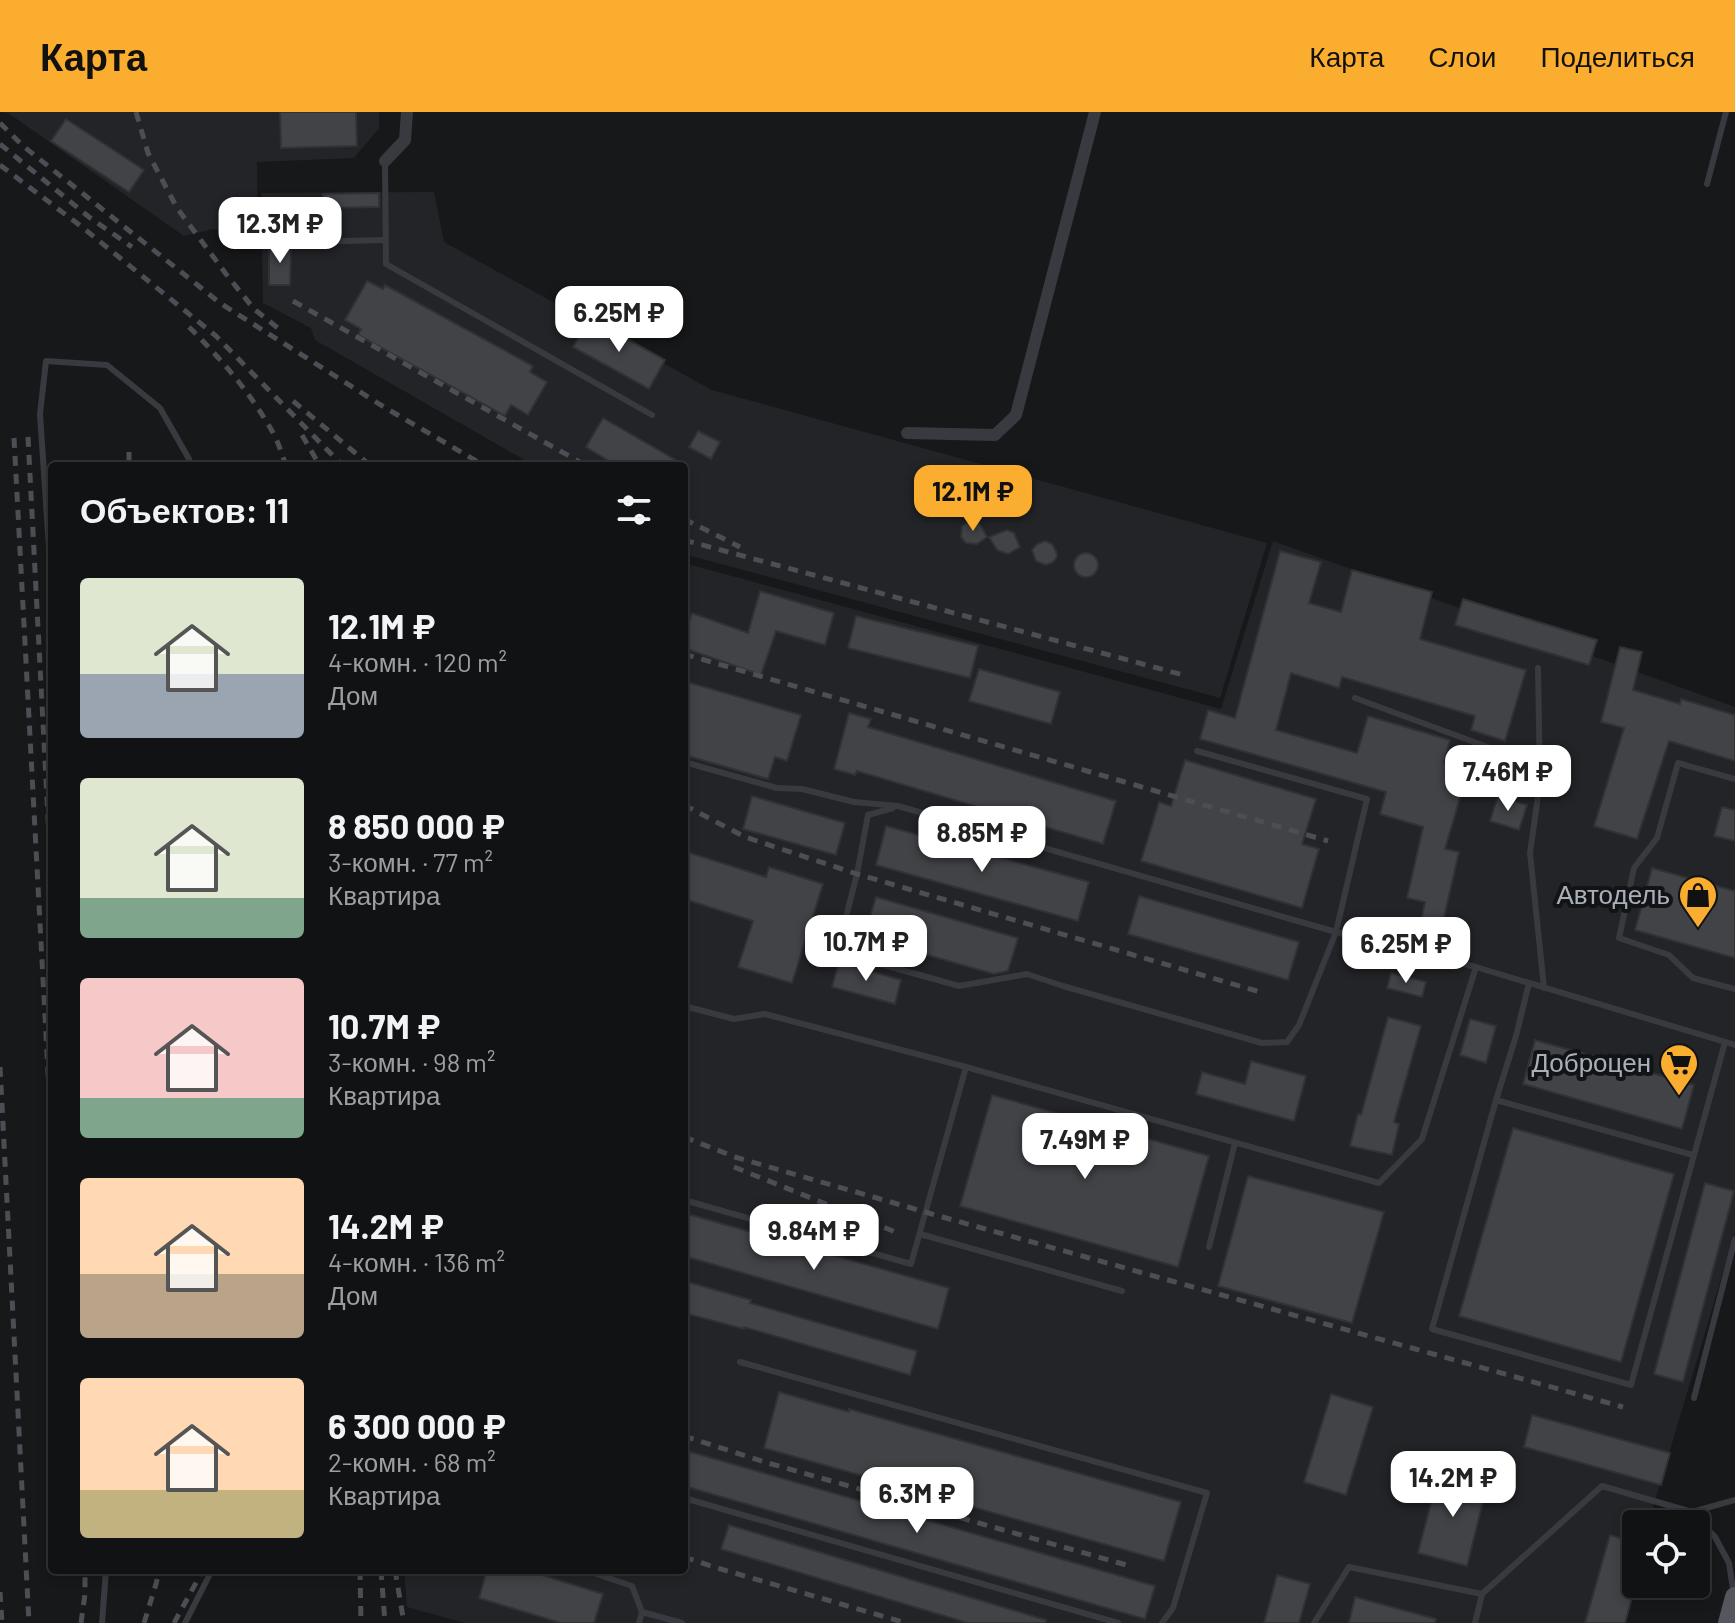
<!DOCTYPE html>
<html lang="ru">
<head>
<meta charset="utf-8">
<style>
	body { margin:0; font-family:Barlow,sans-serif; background:#1a1b1d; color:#f1f3f6; height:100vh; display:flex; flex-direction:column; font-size:30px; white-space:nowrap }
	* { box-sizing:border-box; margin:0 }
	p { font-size:26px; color:#9c9ea0 }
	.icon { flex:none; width:44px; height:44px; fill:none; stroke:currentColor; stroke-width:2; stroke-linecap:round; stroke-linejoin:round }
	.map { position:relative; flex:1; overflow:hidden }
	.drawer { position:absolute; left:48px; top:350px; width:640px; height:1112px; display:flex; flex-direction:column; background:#111214; border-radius:8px; box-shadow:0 4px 12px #0003,0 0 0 2px #303234 }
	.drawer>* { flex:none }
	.fabs { position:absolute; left:1622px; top:1398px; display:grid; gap:16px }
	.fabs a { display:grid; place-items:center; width:88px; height:88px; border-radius:8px; background:#111214; box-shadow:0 4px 12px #0003,0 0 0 2px #303234; font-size:40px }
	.price { position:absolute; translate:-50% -68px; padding:0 18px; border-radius:16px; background:#fff; color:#222; font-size:26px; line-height:52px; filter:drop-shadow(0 2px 4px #0008) }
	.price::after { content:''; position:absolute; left:50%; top:48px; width:24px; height:18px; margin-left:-12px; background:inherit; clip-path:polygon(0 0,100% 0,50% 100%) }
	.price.on { background:#faad2f; color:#111 }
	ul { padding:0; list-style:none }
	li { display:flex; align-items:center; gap:24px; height:200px; padding:0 32px }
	li span { display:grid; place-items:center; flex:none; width:224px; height:160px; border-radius:8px; color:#555 }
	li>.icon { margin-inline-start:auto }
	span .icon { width:96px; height:96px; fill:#fffc; stroke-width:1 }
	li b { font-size:34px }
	h2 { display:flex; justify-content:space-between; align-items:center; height:96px; padding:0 32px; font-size:34px }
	header { display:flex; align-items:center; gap:48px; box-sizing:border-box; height:112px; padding:0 40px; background:#faad2f; color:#111 }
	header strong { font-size:38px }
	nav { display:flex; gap:44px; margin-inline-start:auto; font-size:28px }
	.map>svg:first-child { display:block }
	.built { fill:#232427 }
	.building { fill:#414347; stroke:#313236; stroke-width:2 }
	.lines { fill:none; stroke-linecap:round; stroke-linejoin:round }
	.service { stroke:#383a3f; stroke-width:6 }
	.minor { stroke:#383a3f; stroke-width:12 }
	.primary { stroke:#54575e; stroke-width:20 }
	.rail { stroke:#4b4e54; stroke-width:5; stroke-dasharray:10 8; stroke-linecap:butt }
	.labels { text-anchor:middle; stroke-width:8; stroke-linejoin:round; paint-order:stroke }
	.poi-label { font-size:26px; fill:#a9afba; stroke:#121315; text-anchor:end }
</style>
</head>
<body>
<header>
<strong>Карта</strong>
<nav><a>Карта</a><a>Слои</a><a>Поделиться</a></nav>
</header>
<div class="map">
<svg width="1735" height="1511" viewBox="0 0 1735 1511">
	<rect width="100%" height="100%" fill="#17181a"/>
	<g class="built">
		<path d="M0 0H379V16L354 46 257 50 258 127 213 117 184 124 8 1Z"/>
		<path d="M434 80 444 130 712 278 1267 431 1220 586 684 442V354H535L315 228 311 216 263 191 261 81Z"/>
		<path d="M1273 429 1735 595V1120L1648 1412H1636V1452L1618 1511H465L407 1495 404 1458H684V451L1221 597Z"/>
	</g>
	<g class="building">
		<path d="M280 0H356L357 34 281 36Z"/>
		<path d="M66 7 144 58 129 80 51 29Z"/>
		<path d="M379 81V95L323 96V82Z"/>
		<rect x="271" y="87" width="49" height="22"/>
		<path d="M269 133H291L290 173H269Z"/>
		<path d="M367 169 383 177 385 173 533 254 530 260 547 270 528 303 511 293 505 304 358 223 361 217 345 208Z"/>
		<path d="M589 206 665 248 649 277 573 235Z"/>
		<path d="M603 306 686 354H617L586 335Z"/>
		<path d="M698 319 720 330 711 347 689 335Z"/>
		<path d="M969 409H973L980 412 987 425 977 432 966 431 961 425 962 414Z"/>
		<path d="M1007 418 1014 421 1020 435 1008 442 997 438 989 425Z"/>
		<path d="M1045 429 1052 432 1056 439 1057 445 1053 450 1046 453 1036 449 1032 438 1037 432Z"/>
		<path d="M1280 439 1321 450 1309 491 1341 500 1352 458 1432 480 1420 527 1526 558 1505 629 1471 618 1475 604 1342 565 1339 576 1291 561 1276 618 1357 641 1368 604 1450 628 1444 650 1490 662 1485 678 1464 672 1445 737 1459 740 1440 823 1419 819 1425 790 1407 786 1423 715 1380 702 1386 680 1200 627 1208 598 1235 606Z"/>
		<circle cx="1086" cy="453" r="12"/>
		<path d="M760 479 834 501 825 533 776 519 761 563 684 536V523L692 501 748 521Z"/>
		<path d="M1463 487 1597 528 1589 553 1455 513Z"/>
		<path d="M856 504 978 534 970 566 848 536Z"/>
		<path d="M1620 535 1642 540 1633 578 1680 592 1681 587 1735 603V649L1669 629 1637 727 1594 714 1624 616 1601 610Z"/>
		<path d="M979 557 1060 580 1051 612 969 589Z"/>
		<path d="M684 569 801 603 787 649 775 645 768 667 684 643Z"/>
		<path d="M849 601 871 607 868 615 1116 689 1103 732 857 659 855 663 834 657Z"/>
		<path d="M1185 648 1316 687 1302 732 1319 737 1302 796 1141 749 1159 690 1171 694Z"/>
		<path d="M752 684 845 711 836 743 743 717Z"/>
		<path d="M1498 684 1527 693 1519 718 1490 709Z"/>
		<path d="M1722 695 1735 698V729L1714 724Z"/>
		<path d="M886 714 1089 770 1078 809 876 753Z"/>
		<path d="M684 739 766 765 769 755 823 772 792 871 738 855 753 809 684 787Z"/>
		<path d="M1652 756 1735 779V846L1635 818Z"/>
		<path d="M1139 784 1299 830 1288 868 1128 822Z"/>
		<path d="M876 785 1018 826 1008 859 994 862 864 825Z"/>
		<path d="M839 850 901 868 895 892 832 875Z"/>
		<path d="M1391 861 1426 870 1422 885 1387 876Z"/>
		<path d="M1388 905 1421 914 1394 1010 1399 1012 1392 1043 1350 1034 1358 1002 1361 1003Z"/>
		<path d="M1470 907 1496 914 1486 951 1460 943Z"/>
		<path d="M1535 928 1694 973 1682 1017 1523 972Z"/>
		<path d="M1251 949 1306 964 1294 1009 1196 982 1202 960 1245 972Z"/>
		<path d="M992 983 1209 1044 1178 1155 960 1094Z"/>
		<path d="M1513 1016 1674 1062 1621 1250 1459 1204Z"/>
		<path d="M1248 1064 1384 1100 1352 1211 1218 1174Z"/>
		<path d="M1705 1071 1734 1079 1683 1270 1654 1262Z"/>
		<path d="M684 1101 949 1176 938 1217 684 1144Z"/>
		<path d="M684 1169 751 1188 750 1191 917 1239 910 1263 744 1215V1217L684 1201Z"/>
		<path d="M779 1280 849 1300V1297L1181 1390 1164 1449 764 1336Z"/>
		<path d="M1331 1282 1373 1295 1346 1383 1304 1370Z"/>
		<path d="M1532 1303 1670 1341 1661 1373 1524 1335Z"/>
		<path d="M684 1338 1155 1474 1145 1507 684 1374Z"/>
		<path d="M1439 1360 1487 1373 1467 1454 1418 1441Z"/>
		<path d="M729 1413 1046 1508 1045 1511H968L721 1437Z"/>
		<path d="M1610 1423 1636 1431V1470L1625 1511H1585Z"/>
		<path d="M487 1458H526L603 1482 594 1511H561L479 1486Z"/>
		<path d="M1277 1463 1310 1472 1299 1511H1264Z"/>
		<path d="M1355 1485 1436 1507 1435 1511H1349Z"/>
	</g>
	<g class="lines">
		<g class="service">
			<path d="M385 49 386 152 652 303"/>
			<path d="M1707 72 1726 0"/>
			<path d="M304 130 385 128"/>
			<path d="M52 480 40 302 46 249 107 253 160 296 189 347V354"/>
			<path d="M1538 556 1540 670"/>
			<path d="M1355 586 1501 640 1540 670 1530 741 1544 876"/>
			<path d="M684 650 777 676 802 677 854 690 898 694 1336 820 1367 687 1197 639"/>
			<path d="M1735 667 1678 651 1657 726 1634 756 1619 826 1669 843 1693 866 1735 877"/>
			<path d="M893 696 868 703 857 762 837 840 959 874 1027 862 1063 874 1262 931 1287 930 1299 913 1336 820 1476 855"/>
			<path d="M684 894 734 907 765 902 966 955 1379 1071 1422 1027 1476 855 1735 933"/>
			<path d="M1496 988 1516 924 1529 871"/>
			<path d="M1693 1043 1496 988 1432 1217 1631 1273 1725 930"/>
			<path d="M684 1088 911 1152 966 955"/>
			<path d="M920 1122 1122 1179"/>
			<path d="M1209 1135 1235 1031"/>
			<path d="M740 1250 1207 1381 1173 1496 1162 1511"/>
			<path d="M1694 1286 1735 1127"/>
			<path d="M684 1386 1118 1511"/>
			<path d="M1692 1400 1715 1425 1729 1451 1734 1484"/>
			<path d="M585 1458 632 1474 642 1500"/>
			<path d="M102 1511 106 1458"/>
			<path d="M185 1511 212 1458"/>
			<path d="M639 1511 642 1500 682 1511"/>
			<path d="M1314 1511 1349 1455 1482 1482"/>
			<path d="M1475 1511 1482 1482 1602 1374 1692 1400 1735 1388"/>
		</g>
		<g class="minor">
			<path d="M385 49 405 28 407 0"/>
			<path d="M907 321 995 323 1016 303 1095 0"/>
		</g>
		<path class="primary" d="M1728 1511 1735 1485"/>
		<g class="rail">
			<path d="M136 0 148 41 177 96 226 162 254 197 279 217"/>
			<path d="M0 11 23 34 220 191 384 295 485 354"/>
			<path d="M0 32 89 105 132 135"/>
			<path d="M0 53 82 115 216 224 343 354"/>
			<path d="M293 189 587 354"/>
			<path d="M189 215C220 246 250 280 272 319 278 329 282 342 286 354"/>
			<path d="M293 289 371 354"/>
			<path d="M302 323 320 354"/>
			<path d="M28 325 52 782"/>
			<path d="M14 326 52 1035"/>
			<path d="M129 340V354"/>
			<path d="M684 407 740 435"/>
			<path d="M684 428 1187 564"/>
			<path d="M684 542 1328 729"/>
			<path d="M684 693 745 725 857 762 1260 880"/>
			<path d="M0 955 29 1511"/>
			<path d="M684 1025 735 1045 946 1106 1623 1295"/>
			<path d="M734 1055 898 1121"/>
			<path d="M684 1324 768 1351 1130 1454"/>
			<path d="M684 1445 714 1455 906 1511"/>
			<path d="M360 1458 361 1511"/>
			<path d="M381 1458 385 1511"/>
			<path d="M395 1458 404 1511"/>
			<path d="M0 1480 2 1511"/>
			<path d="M81 1511 85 1482V1458"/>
			<path d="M144 1511 156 1472 159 1458"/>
			<path d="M174 1511 203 1458"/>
		</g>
	</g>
	<defs>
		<symbol id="shop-pin" viewBox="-11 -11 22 30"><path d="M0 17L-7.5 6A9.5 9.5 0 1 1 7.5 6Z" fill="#faad2f" stroke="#121315"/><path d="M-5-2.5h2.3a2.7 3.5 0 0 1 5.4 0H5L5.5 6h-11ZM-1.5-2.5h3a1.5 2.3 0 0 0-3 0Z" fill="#111"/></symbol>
		<symbol id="supermarket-pin" viewBox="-11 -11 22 30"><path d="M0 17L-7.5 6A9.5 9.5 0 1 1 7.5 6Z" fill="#faad2f" stroke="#121315"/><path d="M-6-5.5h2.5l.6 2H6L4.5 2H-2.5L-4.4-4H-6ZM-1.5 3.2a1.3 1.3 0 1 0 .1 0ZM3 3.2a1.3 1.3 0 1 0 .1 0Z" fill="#111"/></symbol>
	</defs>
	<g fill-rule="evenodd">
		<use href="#shop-pin" x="1676" y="761" width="44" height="60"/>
		<use href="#supermarket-pin" x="1657" y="929" width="44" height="60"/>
	</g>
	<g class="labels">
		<g class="poi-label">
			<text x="1670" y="792">Автодель</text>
			<text x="1651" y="960">Доброцен</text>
		</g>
	</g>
</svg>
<div class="fabs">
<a><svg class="icon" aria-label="locate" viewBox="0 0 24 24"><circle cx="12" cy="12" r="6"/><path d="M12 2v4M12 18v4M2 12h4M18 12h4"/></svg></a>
</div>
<b class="price" style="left:280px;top:153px">12.3M ₽</b>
<b class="price" style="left:619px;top:242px">6.25M ₽</b>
<b class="price on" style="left:973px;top:421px">12.1M ₽</b>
<b class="price" style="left:1508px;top:701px">7.46M ₽</b>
<b class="price" style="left:982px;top:762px">8.85M ₽</b>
<b class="price" style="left:866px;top:871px">10.7M ₽</b>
<b class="price" style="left:1406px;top:873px">6.25M ₽</b>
<b class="price" style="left:1085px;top:1069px">7.49M ₽</b>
<b class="price" style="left:814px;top:1160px">9.84M ₽</b>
<b class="price" style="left:1453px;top:1407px">14.2M ₽</b>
<b class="price" style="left:917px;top:1423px">6.3M ₽</b>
<section class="drawer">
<h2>Объектов: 11<svg class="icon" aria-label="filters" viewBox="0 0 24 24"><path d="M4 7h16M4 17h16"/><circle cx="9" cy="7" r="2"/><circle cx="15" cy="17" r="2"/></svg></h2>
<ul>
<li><span style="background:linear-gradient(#dfe7d0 60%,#9aa5b1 0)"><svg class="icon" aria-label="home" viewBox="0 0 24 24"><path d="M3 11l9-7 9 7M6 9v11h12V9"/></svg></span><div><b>12.1M ₽</b><p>4-комн. · 120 m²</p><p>Дом</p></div></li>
<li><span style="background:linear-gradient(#dfe7d0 75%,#7fa58c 0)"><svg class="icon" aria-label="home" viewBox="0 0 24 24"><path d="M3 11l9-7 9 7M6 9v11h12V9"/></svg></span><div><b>8 850 000 ₽</b><p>3-комн. · 77 m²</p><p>Квартира</p></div></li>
<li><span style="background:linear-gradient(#f6c9c9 75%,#7fa58c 0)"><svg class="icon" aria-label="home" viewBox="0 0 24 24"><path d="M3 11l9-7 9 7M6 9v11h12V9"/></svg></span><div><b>10.7M ₽</b><p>3-комн. · 98 m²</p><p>Квартира</p></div></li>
<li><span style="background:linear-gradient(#ffd9b3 60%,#b9a48a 0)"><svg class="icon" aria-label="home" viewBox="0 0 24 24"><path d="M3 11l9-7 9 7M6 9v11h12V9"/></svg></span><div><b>14.2M ₽</b><p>4-комн. · 136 m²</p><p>Дом</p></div></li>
<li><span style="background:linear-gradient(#ffd9b3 70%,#c2b280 0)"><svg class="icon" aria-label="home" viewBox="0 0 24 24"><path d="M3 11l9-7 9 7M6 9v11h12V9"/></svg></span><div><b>6 300 000 ₽</b><p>2-комн. · 68 m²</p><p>Квартира</p></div></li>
</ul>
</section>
</div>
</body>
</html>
